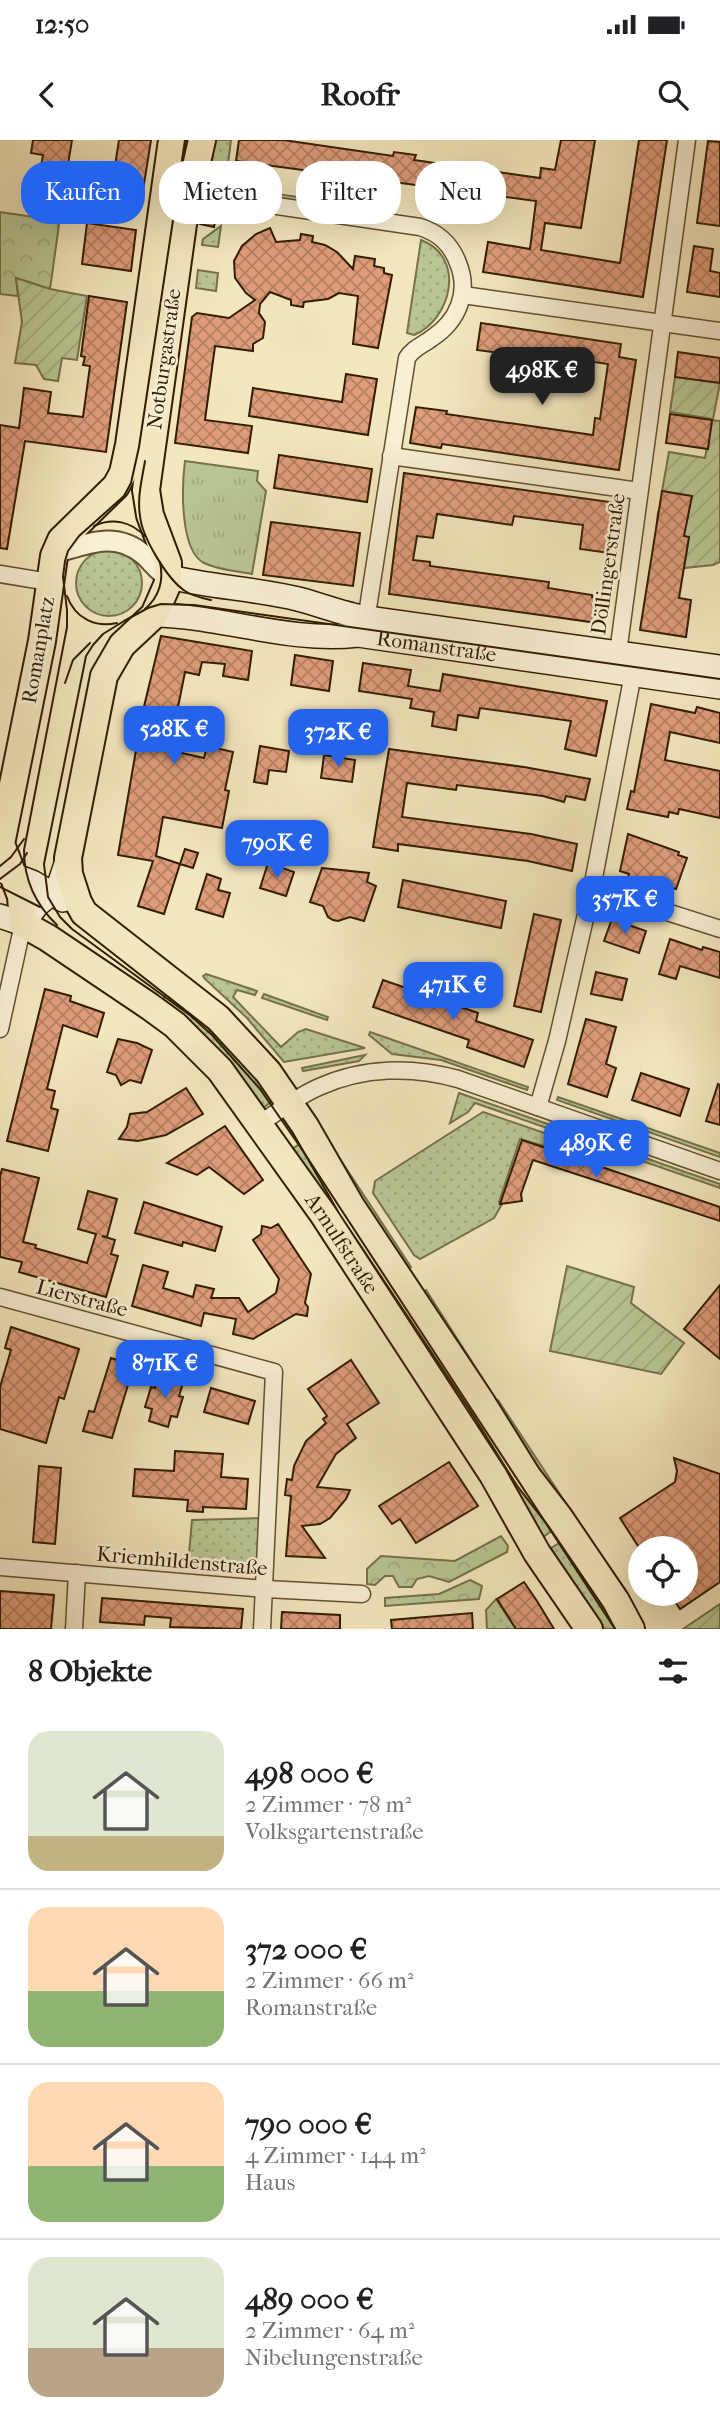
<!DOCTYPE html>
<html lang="de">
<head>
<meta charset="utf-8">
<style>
	body { margin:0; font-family:"IM FELL French Canon",serif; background:#f2f2f2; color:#202124; height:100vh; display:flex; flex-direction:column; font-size:26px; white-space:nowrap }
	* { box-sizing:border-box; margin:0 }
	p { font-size:23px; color:#757577 }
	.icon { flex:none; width:38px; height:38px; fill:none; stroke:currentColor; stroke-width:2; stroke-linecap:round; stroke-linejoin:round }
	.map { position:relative; height:1489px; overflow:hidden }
	.sheet { display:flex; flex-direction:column; background:#fff; flex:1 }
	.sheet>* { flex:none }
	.top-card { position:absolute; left:21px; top:21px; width:679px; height:63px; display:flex; gap:14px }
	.buttons { position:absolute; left:628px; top:1396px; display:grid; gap:14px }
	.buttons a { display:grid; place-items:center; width:70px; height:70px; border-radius:50%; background:#fff; box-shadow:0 7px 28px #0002; font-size:35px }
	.price { position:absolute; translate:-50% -60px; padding:0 16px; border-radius:14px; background:#2563eb; color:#fff; font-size:23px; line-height:46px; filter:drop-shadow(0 2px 4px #0008) }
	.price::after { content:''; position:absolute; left:50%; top:42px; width:21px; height:16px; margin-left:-10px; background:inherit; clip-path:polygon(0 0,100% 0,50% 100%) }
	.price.current { background:#222; color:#fff }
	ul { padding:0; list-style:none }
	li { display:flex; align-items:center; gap:21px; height:175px; padding:0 28px }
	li+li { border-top:2px solid #e0e0e0 }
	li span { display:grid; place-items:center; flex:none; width:196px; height:140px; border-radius:21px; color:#555 }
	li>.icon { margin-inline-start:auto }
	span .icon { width:84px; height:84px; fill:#fffc; stroke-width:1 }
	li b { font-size:30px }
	h2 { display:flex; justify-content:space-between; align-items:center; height:84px; padding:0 28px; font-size:30px }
	.tag { padding:0 24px; border-radius:28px; background:#fff; box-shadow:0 7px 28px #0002; font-size:24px; line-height:63px }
	.tag.current { background:#2563eb; color:#fff }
	.status { display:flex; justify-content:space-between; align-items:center; height:49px; padding:0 35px; background:#fff; direction:ltr }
	.status svg { height:19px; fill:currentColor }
	header { display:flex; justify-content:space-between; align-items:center; height:91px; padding:0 28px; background:#fff; font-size:32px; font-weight:700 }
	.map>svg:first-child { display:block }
	.grass { fill:url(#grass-dots); stroke:#76724a; stroke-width:2 }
	.forest { fill:url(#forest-crowns); stroke:#76724a; stroke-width:2 }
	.park { fill:url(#park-tufts); stroke:#76724a; stroke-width:2 }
	.garden { fill:url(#garden-furrows); stroke:#76724a; stroke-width:2 }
	.building { fill:url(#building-cross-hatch); stroke:#331d00; stroke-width:2 }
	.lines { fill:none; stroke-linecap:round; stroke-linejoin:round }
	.minor-casing { stroke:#635030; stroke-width:19 }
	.tertiary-casing { stroke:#635030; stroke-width:23 }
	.secondary-casing { stroke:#331d00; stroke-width:26 }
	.primary-casing { stroke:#331d00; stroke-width:30 }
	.minor { stroke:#f8efd5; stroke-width:16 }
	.tertiary { stroke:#f8efd5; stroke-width:19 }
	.secondary { stroke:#f8efd5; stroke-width:23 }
	.primary { stroke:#f4e7be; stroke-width:26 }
	.tram { stroke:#331d00; stroke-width:2 }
	.labels { text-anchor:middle; stroke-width:5; stroke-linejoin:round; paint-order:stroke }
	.street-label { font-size:21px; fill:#331d00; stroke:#f8efd5 }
</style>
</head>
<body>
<div class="status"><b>12:50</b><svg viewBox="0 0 49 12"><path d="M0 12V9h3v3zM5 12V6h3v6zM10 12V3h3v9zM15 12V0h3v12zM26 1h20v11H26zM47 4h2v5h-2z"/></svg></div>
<header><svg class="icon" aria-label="back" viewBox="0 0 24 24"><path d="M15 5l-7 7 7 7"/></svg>Roofr<svg class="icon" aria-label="search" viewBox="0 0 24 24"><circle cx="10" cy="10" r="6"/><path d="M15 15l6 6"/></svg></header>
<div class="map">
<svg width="720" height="1489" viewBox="0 0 720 1489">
	<defs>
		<pattern id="grass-dots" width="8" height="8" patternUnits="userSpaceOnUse" patternTransform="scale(1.75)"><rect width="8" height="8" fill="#b9c694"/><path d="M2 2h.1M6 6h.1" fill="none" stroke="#a0aa7e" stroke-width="1.8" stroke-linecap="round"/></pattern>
		<pattern id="forest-crowns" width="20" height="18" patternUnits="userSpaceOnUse" patternTransform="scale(1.75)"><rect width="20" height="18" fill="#b9c694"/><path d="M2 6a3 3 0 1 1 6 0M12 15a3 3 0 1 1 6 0" fill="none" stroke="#a0aa7e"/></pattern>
		<pattern id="park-tufts" width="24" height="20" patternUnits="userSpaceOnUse" patternTransform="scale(1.75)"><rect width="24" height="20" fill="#b9c694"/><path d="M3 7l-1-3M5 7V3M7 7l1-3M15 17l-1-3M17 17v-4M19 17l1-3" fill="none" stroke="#a0aa7e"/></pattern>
		<pattern id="garden-furrows" width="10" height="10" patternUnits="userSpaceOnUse" patternTransform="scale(1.75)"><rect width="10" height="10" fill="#b9c694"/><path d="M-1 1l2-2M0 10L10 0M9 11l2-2" fill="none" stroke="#a0aa7e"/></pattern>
		<pattern id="building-cross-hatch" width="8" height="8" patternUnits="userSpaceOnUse" patternTransform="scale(1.75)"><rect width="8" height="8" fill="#df9d7b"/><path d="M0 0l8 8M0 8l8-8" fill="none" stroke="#b57f62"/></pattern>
	</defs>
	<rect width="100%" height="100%" fill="#f4e7be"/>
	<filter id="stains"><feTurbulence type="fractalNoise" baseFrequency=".00286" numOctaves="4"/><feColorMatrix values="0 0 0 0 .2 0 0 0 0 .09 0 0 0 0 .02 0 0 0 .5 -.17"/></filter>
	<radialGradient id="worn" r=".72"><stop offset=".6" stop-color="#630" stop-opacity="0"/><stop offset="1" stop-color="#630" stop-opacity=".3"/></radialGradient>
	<g class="grass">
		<path d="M215 0H231L226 40 209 36Z"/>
		<path d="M234 48 362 66 361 71 233 52Z"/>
		<path d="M221 86 218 107 202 105 203 99Z"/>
		<path d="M421 100C466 117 452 179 414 195L407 193Z"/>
		<path d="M198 130 218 133 216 151 196 148Z"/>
		<circle cx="109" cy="443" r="33"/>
		<path d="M206 834 257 851 255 855 237 850 233 857 281 907 298 892 306 889 365 908 284 922 247 878 204 838 203 836Z"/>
		<path d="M167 853C203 881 234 912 264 946L262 948 272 961 262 969 159 865Z"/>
		<path d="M264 854 328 877 327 880 262 858Z"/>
		<path d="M370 892 528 947 527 950 441 920 392 914 369 895Z"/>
		<path d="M365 915 359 921 303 931 302 928Z"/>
		<path d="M459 953 720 1044V1048L475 963 468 972 450 983Z"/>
		<path d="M558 957 720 1013V1017L557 960Z"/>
		<path d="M483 972 591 1009 588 1019 520 999 499 1062 502 1064 494 1078 420 1119 414 1115 373 1053 375 1041Z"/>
		<path d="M321 990 411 1127 407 1130 357 1054Z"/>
		<path d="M304 1001 557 1387 539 1400 286 1013Z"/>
		<path d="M426 1150 490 1250 487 1252 422 1152Z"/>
		<path d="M498 1260 567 1365 562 1368 493 1263Z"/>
		<path d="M262 1378 257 1432 188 1425 192 1380Z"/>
		<path d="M561 1402 624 1489H599L597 1479 551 1408Z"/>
		<path d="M496 1459 516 1489H487L486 1470Z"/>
	</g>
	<g class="forest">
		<path d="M0 72 54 80 59 85 50 149 16 138 18 156 0 154Z"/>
		<path d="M501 1396 508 1406 507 1412 449 1442 429 1436 417 1439 412 1447H399L393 1436H385L375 1445 367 1444V1429L381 1416 455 1421Z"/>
		<path d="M470 1440 482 1446 479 1459 385 1466V1458L439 1454Z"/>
	</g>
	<path class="park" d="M185 321 258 331 257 341 266 351 252 434C237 431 218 430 204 423 179 410 182 344 185 321Z"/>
	<g class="garden">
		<path d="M16 138 50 149 87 156 77 220 62 218 58 241 44 239 36 225 15 223 22 182Z"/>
		<path d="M675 237 720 243 713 279 670 272Z"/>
		<path d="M712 280 720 281V422L713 425 684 428 689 397 656 392 658 372 688 377 691 356 662 351 669 312 705 318Z"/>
		<path d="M567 1126 634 1147 631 1163 684 1203 661 1234 550 1211Z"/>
		<path d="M720 1464V1489H683Z"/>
	</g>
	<g class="building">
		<path d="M33 0H72L65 43 39 39 43 15 31 13Z"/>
		<path d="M119 0H151L141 63 110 58Z"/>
		<path d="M239 0H283L393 16 394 12 416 15 414 20 540 38 541 28 555 30 561 0H595L581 88 545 83 541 110 620 123 639 0H667L643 157 483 132 488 102 530 109 536 61 236 21Z"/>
		<path d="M708 1 720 2V86L697 83Z"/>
		<path d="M202 69 217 72 214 87 200 84Z"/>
		<path d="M87 83 136 90 131 131 82 124Z"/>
		<path d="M270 88 276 102 300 100 301 94 313 96 312 102 325 105 337 112 353 129 355 116 375 119 374 126 384 128V133L392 135 378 208 353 204 358 156 339 153 328 159 304 162 303 167 291 165V160L270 152 260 164 259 173 265 182 263 198 253 204V211L215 206 205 280 252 286 248 313 175 303 192 177 197 173 229 178 255 160 246 153 235 138 234 121 242 106 256 94Z"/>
		<path d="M694 106 713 109 710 131 720 133V157L687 152Z"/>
		<path d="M89 156 127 162 106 312 25 301 7 409 0 408V285L19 288 24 248 51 252 48 273 83 277 90 226 83 225 85 217 81 216Z"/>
		<path d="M481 183 621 204 619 217 636 220 619 330 442 304 441 308 410 303 416 267 447 271 446 274 593 295 595 278 600 279 608 224 507 209 506 214 477 210Z"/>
		<path d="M678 212 720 218V243L675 237Z"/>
		<path d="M346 234 377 239 368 295 249 276 253 248 342 262Z"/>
		<path d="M670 274 712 280 708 309 666 303Z"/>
		<path d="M279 315 372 329 367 362 274 348Z"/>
		<path d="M404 333 617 363 609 413 580 409 583 385 514 376 512 385 437 374 433 398 417 396 413 420 430 422V426L549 442 548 448 592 455V457L601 458 598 483 389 454Z"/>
		<path d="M662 351 692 356 684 396 689 397 679 458 691 460 686 497 640 490Z"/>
		<path d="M271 382 360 393 353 446 263 435Z"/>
		<path d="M161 496 252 511 248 540 223 536 225 524 202 522 199 535 185 532 178 567H179L175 589 177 590 173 611 204 618 207 606 233 612 225 650 229 651 222 688 163 677 156 716 180 724 185 709 198 713 193 728 180 724 164 774 138 766 153 721 118 715 142 575Z"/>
		<path d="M295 515 333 521 329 551 291 545Z"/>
		<path d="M363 523 411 530 408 546 440 551 443 534 607 561 596 616 565 609 571 581 480 568 478 578 458 575 456 590 432 586 434 572 410 568 412 559 359 551Z"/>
		<path d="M651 564 695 573 697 567 720 573V603L670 592 665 620 720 631V678L679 669 678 674 669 672 668 677 627 669 631 651 634 652Z"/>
		<path d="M260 606 289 611 286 632 269 630 267 644 254 642Z"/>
		<path d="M389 609 524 627 590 639 585 660 566 656 564 662 543 656 457 645 456 650 407 643 402 677 531 694 577 704 572 731 528 721 398 704V711L373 707Z"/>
		<path d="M324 615 355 620 352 642 321 638Z"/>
		<path d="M628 694 679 712 678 715 687 718 676 749 665 746 664 748 628 737 629 734 620 731Z"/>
		<path d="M268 723 294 732 286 756 260 748Z"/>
		<path d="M322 728 369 733 367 742 376 746 364 781 350 777 338 781 333 780 328 777 323 766 310 762Z"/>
		<path d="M207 734 221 739 218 750 230 753 223 777 196 769Z"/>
		<path d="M403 740 506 761 501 788 398 767Z"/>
		<path d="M534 774 561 780 541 872 514 866Z"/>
		<path d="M612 779 646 791 639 813 604 801Z"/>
		<path d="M670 799 702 810 703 807 720 812V838L680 826 676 839 659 834Z"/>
		<path d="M596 832 627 839 622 860 591 854Z"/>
		<path d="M383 840 478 873 476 881 533 900 524 927 467 907 469 900 373 867Z"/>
		<path d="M45 849 71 856 70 861 104 873 97 897 63 885 47 949 55 951 51 968 58 970 48 1011 7 1001Z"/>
		<path d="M586 879 616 887 606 924 616 928 607 957 568 944Z"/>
		<path d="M118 899 137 903 152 910 141 943 130 940 121 945 116 935 107 932Z"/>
		<path d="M641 933 689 949 680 976 632 960Z"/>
		<path d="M718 944 720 945V985L706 981Z"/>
		<path d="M186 948 203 974 166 995 138 1001 119 999 127 987 130 974 147 972Z"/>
		<path d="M225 986 263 1040 244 1054 209 1027 197 1035 167 1023Z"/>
		<path d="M522 1000 720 1067V1081L533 1020 521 1054 522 1061 500 1064Z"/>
		<path d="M2 1029 39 1038 23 1102 36 1105 35 1108 87 1123 96 1094 78 1089 88 1051 117 1059 107 1097 102 1096 115 1100 111 1114 118 1116 106 1157 19 1132 22 1122 0 1117V1036Z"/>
		<path d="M144 1062 222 1087 215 1111 183 1102 182 1106 135 1093Z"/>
		<path d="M278 1084 311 1134 305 1163 308 1167 307 1176 296 1174 253 1199 233 1194 236 1179 204 1173 201 1186 132 1166 143 1125 168 1132 163 1148 193 1157 196 1145 214 1149 211 1158H239L248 1172 276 1153 279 1139 253 1100 261 1094 262 1086 271 1088Z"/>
		<path d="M720 1145V1219L684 1189Z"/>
		<path d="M11 1187 79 1209 64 1259 59 1257 46 1303 0 1289V1247L11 1210 5 1208Z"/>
		<path d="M111 1218 134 1225 112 1298 83 1291 89 1271 94 1272Z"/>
		<path d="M351 1220 379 1263 347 1284 356 1298 336 1314 317 1347 350 1350 346 1359 330 1378 320 1384 302 1386 325 1418 286 1416 291 1356 285 1355 287 1339 292 1340 294 1326 306 1301 326 1283 323 1279 327 1276 308 1249Z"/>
		<path d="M159 1233 184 1240 179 1256 183 1257 177 1277 171 1276 168 1287 149 1281 152 1269 145 1267 151 1247 155 1248Z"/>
		<path d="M211 1248 255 1261 248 1284 204 1272Z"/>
		<path d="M175 1311 223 1314 221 1337 248 1339 246 1369 203 1367V1372L187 1371 188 1360 133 1356 135 1329 174 1331Z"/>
		<path d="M674 1318 720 1334V1442L680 1469 670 1454H686V1409H640L620 1378 675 1342 677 1331Z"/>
		<path d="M449 1322 478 1366 416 1403 400 1379 392 1384 379 1366Z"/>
		<path d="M39 1326 61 1328 55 1404 33 1402Z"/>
		<path d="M524 1442 537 1461 554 1489H516L497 1459Z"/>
		<path d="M0 1451 54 1455 51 1489H0Z"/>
		<path d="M102 1458 243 1469 241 1489 170 1487 171 1478 145 1476 144 1485 100 1482Z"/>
		<path d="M282 1472 340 1475V1489H281Z"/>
		<path d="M472 1473 473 1489H392L391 1480Z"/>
	</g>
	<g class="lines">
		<defs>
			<g id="minor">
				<path d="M188 53 420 87C439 93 451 104 458 123 470 152 458 181 432 198 423 205 413 208 407 218L365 487"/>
				<path d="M463 155 720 191"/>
				<path d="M391 316 639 351"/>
				<path d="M0 434 49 442"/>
				<path d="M592 748 720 789"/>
				<path d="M0 889 23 784"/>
				<path d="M538 967 557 901 592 748 633 534 618 513 687 0"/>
				<path d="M259 984C279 971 298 956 319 947 363 927 412 926 458 939L720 1031"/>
				<path d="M0 1157 274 1232 262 1489"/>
				<path d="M0 1427 266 1449 362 1454"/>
				<path d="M74 1489 77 1433"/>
			</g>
			<path id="tertiary" d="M55 413C87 404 116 390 144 415 153 423 158 432 169 437"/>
			<g id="secondary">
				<path d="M169 437C212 447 256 449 298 459 321 465 343 474 367 478L720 527"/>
				<path id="s1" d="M154 475C223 476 288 503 358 495L720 547"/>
				<path d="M0 730 32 742 63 760"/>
				<path d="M0 776 23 784 37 765 58 748 68 718"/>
			</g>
			<g id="primary">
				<path id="s2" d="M172 0 129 305 123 333 116 346 61 400 54 416 42 501 1 704 21 756 23 784 48 798 149 866 175 885 220 930 323 1074 493 1335 537 1413 589 1489"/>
				<path d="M202 0 183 84 146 350 150 375 168 423V443L154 475 122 505 104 536 68 718 69 734 78 762 84 773 218 878 268 932 305 986 351 1066 482 1263 528 1337 559 1377 616 1461 631 1489"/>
			</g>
		</defs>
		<use href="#minor" class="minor-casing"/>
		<use href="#tertiary" class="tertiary-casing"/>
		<use href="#secondary" class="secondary-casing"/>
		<use href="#primary" class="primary-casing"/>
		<use href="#minor" class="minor"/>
		<use href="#tertiary" class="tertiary"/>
		<use href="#secondary" class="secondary"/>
		<use href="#primary" class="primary"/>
		<g class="tram">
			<path d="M145 321C142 339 137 358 140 376 142 397 167 439 185 451 192 456 202 458 211 460"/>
			<path d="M94 386C113 377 131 382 145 396"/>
			<path d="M67 456C75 478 95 488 117 483"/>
			<path d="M145 469C160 456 164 441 160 422"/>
			<path d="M65 543 73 520 90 503"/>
			<path d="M0 726 11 717 24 699"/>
			<path d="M0 739 20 724 27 713"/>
			<path d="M0 747 40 767"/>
			<path d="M57 785C36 765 24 740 24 710L67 487V470L63 437 65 421 68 411 79 396 124 356 131 343 139 307 185 0"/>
			<path d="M615 1489 301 1008 260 949 212 895 191 876 72 789 60 777 48 757 44 724 83 531 86 516 93 505 103 494 124 481 148 468 161 464 194 465 720 539"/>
		</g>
	</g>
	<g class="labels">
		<g class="street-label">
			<text transform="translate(164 219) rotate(-82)" y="7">Notburgastraße</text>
			<text transform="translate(608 424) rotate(-82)" y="7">Döllingerstraße</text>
			<text dy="7" stroke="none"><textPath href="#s1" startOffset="285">Romanstraße</textPath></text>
			<text transform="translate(38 510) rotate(-80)" y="7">Romanplatz</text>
			<text dy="7" stroke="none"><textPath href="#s2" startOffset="1281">Arnulfstraße</textPath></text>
			<text transform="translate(82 1158) rotate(15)" y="7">Lierstraße</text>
			<text transform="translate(182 1421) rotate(5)" y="7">Kriemhildenstraße</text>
		</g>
	</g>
	<rect width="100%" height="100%" filter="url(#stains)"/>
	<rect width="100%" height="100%" fill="url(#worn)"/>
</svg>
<div class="buttons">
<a><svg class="icon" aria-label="locate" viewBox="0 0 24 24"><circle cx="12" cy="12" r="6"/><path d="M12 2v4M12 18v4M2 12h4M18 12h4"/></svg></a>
</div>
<b class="price current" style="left:542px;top:267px">498K €</b>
<b class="price" style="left:174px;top:626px">528K €</b>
<b class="price" style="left:338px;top:629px">372K €</b>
<b class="price" style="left:277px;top:740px">790K €</b>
<b class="price" style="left:625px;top:796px">357K €</b>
<b class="price" style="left:453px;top:882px">471K €</b>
<b class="price" style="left:596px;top:1040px">489K €</b>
<b class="price" style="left:165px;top:1260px">871K €</b>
<div class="top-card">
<a class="tag current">Kaufen</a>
<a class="tag">Mieten</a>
<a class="tag">Filter</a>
<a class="tag">Neu</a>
</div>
</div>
<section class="sheet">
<h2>8 Objekte<svg class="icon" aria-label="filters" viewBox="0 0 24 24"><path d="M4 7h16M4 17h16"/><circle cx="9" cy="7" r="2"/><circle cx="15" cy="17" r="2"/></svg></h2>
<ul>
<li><span style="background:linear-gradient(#dfe7d0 75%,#c2b280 0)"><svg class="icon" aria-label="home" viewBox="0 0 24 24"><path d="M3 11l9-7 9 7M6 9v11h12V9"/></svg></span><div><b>498 000 €</b><p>2 Zimmer · 78 m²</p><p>Volksgartenstraße</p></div></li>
<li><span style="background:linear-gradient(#ffd9b3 60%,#8fb573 0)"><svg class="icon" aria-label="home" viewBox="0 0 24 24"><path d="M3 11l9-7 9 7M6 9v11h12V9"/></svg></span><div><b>372 000 €</b><p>2 Zimmer · 66 m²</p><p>Romanstraße</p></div></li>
<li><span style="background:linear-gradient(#ffd9b3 60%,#8fb573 0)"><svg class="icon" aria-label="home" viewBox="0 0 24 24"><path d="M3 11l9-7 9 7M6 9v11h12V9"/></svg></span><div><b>790 000 €</b><p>4 Zimmer · 144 m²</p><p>Haus</p></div></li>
<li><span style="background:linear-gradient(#dfe7d0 65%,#b9a48a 0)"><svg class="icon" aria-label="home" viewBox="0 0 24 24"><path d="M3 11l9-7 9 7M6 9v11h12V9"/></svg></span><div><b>489 000 €</b><p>2 Zimmer · 64 m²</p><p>Nibelungenstraße</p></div></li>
</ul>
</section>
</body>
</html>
